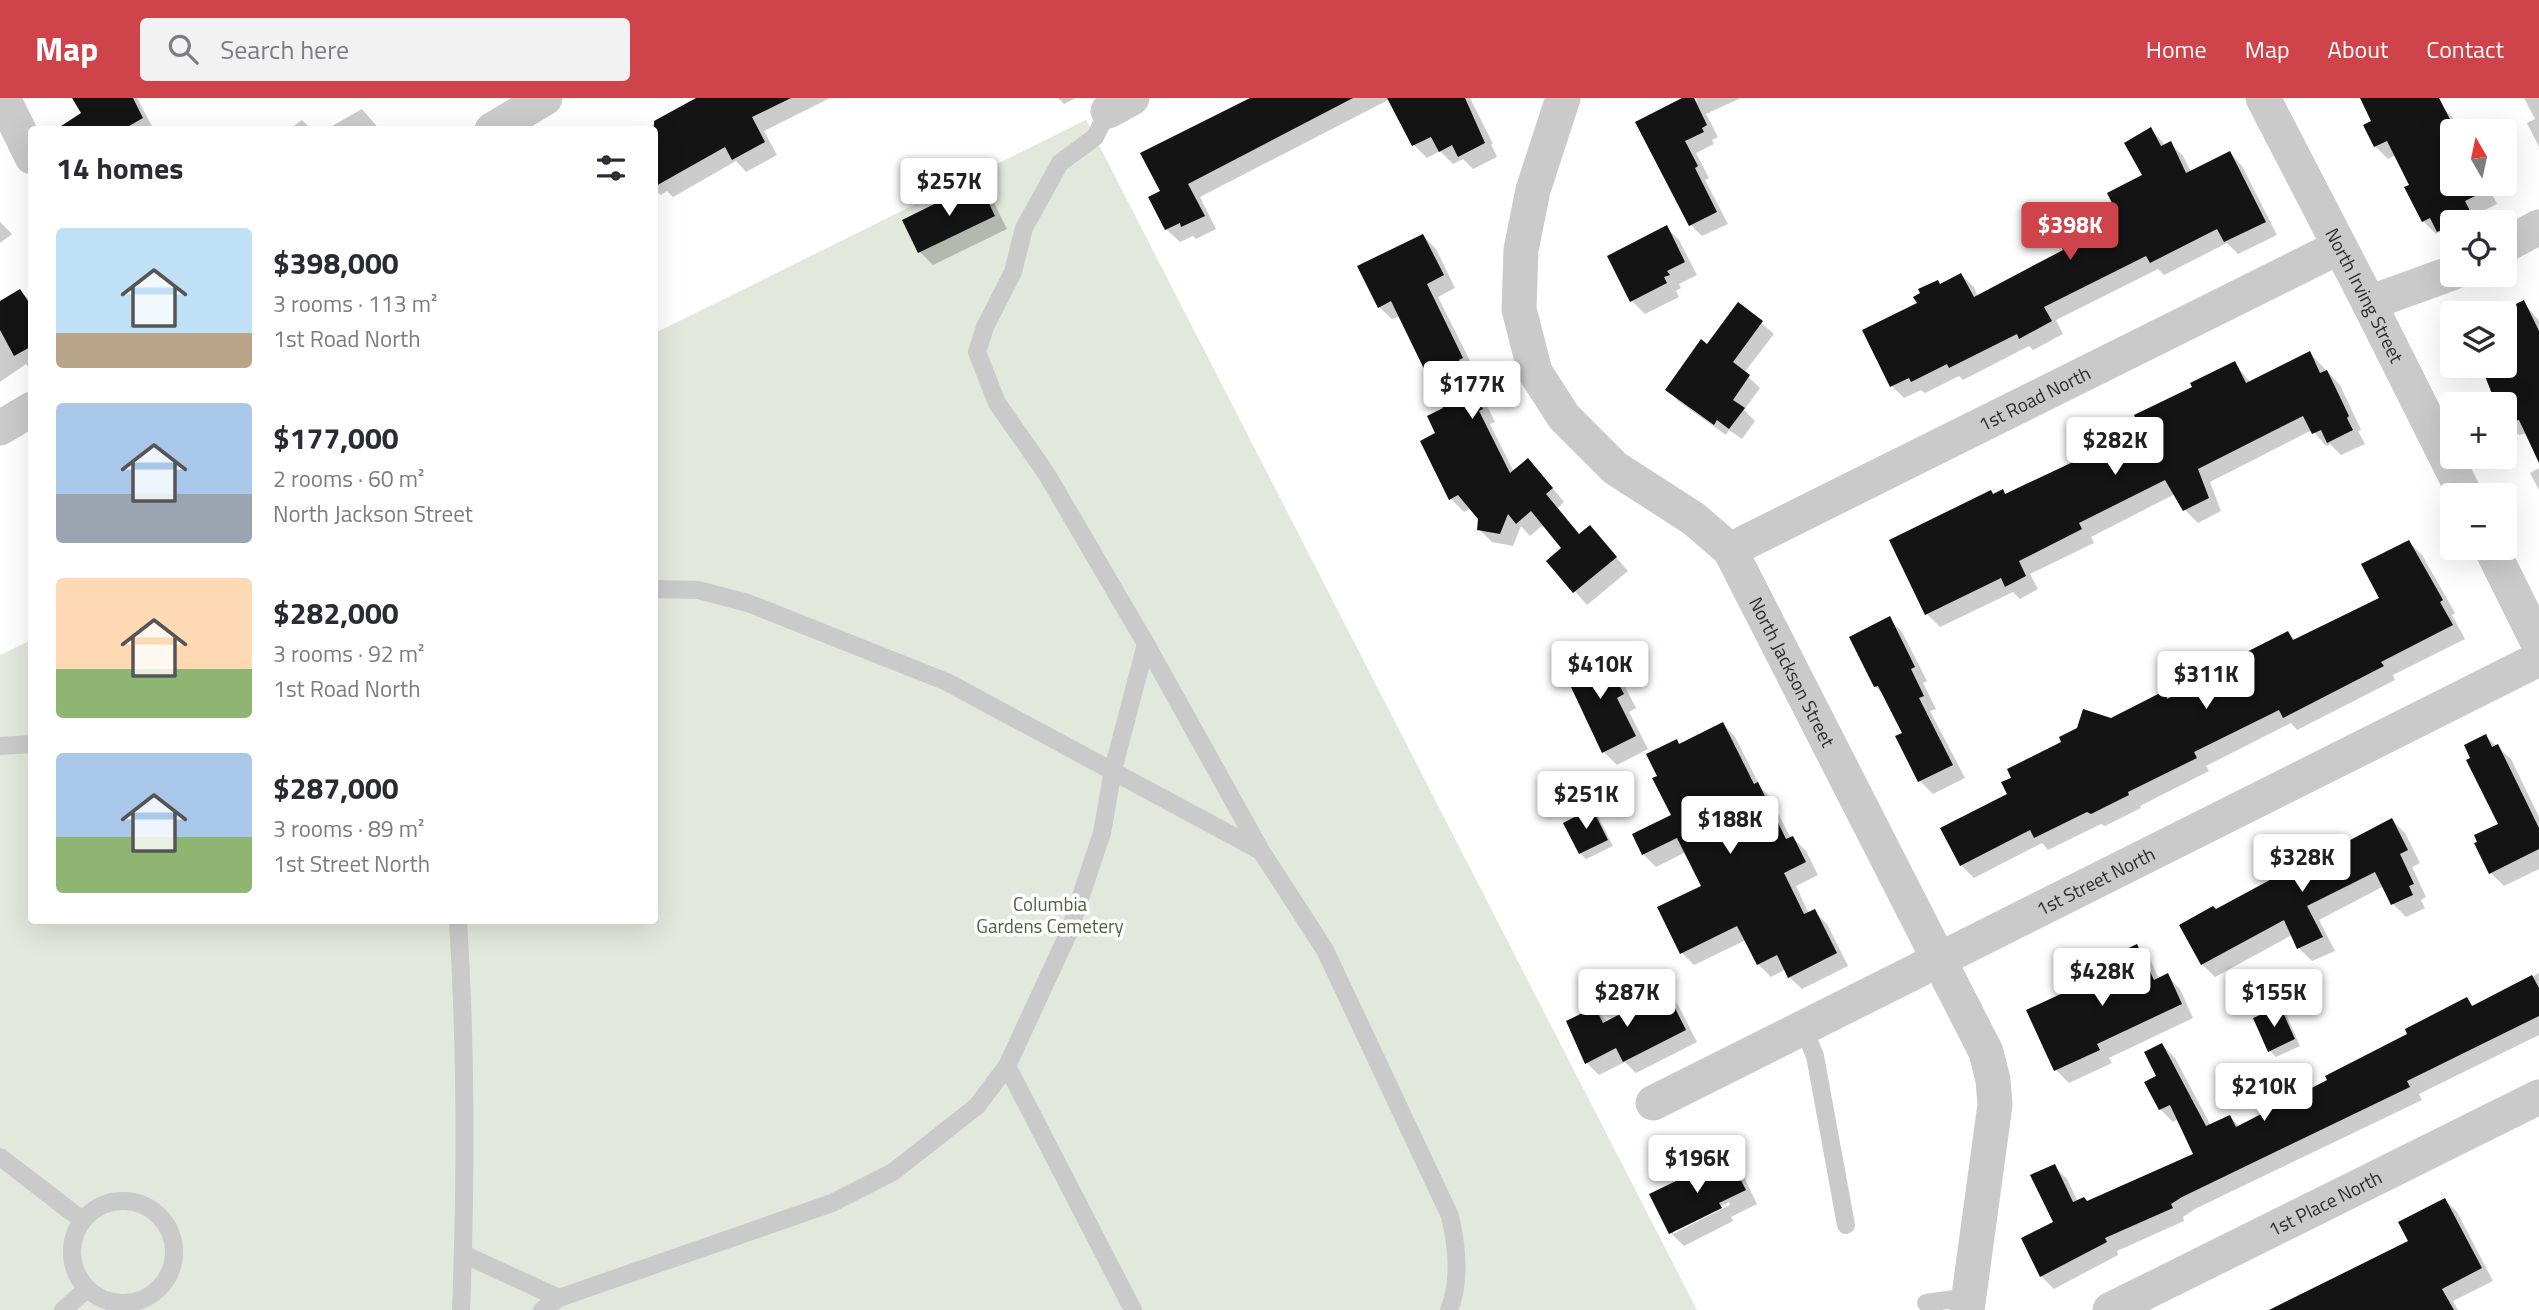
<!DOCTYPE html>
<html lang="en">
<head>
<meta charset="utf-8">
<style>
	body { margin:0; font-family:"Titillium Web",sans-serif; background:#f2f2f3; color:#2b2b33; height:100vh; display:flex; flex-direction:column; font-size:26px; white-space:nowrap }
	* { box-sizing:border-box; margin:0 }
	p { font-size:23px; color:#7c7c81 }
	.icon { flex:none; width:38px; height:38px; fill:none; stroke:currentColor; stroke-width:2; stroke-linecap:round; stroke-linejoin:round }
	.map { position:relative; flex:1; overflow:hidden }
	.sheet { position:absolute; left:28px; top:28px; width:630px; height:798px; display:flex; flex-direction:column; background:#fff; border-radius:7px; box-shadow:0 7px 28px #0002 }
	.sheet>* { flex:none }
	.needle { width:46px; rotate:351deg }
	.fabs { position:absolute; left:2440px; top:21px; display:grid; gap:14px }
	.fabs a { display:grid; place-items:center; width:77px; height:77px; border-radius:7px; background:#fff; box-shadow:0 7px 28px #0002; font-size:35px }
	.price { position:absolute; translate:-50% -60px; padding:0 16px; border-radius:7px; background:#fff; color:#222; font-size:23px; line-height:46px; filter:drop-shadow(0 2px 4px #0008) }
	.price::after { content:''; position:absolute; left:50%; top:42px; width:21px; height:16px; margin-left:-10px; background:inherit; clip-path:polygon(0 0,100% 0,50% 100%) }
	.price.current { background:#cf434b; color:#fff }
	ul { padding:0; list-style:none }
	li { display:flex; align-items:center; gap:21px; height:175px; padding:0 28px }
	li span { display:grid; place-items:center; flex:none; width:196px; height:140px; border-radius:7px; color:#555 }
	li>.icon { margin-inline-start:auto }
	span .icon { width:84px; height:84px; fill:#fffc; stroke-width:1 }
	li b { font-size:30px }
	h2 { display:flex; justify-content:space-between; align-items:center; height:84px; padding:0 28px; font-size:30px }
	header { display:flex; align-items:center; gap:42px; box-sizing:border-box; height:98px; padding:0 35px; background:#cf434b; color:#fff }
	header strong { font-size:33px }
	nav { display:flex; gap:38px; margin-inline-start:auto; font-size:24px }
	.search { width:490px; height:63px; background:#f2f2f3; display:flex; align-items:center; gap:18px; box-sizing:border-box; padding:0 24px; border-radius:7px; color:#7c7c81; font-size:26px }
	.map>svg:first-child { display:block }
	.green { fill:#e2e8dc }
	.shadow { fill:#0003; fill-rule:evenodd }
	.building { fill:#141414 }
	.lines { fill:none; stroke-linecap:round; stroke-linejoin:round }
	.lane { stroke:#cacaca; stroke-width:18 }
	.street { stroke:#cacaca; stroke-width:35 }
	.labels { text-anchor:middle; stroke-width:7; stroke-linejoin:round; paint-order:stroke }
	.street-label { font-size:19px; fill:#2d2d2d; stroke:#fff }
	.park-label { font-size:19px; fill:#4f6240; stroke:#fff }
</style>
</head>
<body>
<header>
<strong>Map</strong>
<div class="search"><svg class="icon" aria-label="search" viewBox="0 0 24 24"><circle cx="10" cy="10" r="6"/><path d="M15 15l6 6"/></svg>Search here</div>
<nav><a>Home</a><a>Map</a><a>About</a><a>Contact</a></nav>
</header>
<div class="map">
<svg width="2539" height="1212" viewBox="0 0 2539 1212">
	<rect width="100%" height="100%" fill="#fff"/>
	<path class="green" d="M1086 22 1697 1212H0V557L31 542 32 822H654L655 235Z"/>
	<g class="shadow">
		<path d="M74 0H137L154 32H93Z"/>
		<path d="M700 0H830L764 33 777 57 746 74 736 63 673 99 667 93 661 97 654 92V32H644Z"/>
		<path d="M1058 0H1076L1064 6Z"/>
		<path d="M1257 0H1470L1493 46H1491L1497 59 1473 71 1463 61 1453 66 1440 53 1427 60 1414 47 1390 1 1200 99 1216 131 1196 141 1193 138 1180 144 1166 131 1150 100 1162 94Z"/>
		<path d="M1686 0H1694L1697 4 1696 0H1741L1706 16 1718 39 1712 42 1714 46 1696 55 1709 80 1705 82 1728 126 1702 138 1691 127 1637 24Z"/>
		<path d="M2362 0H2414L2444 11 2457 24 2461 33H2452V86H2487L2497 106 2477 116 2481 124H2452V146L2439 134 2436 136 2423 123 2411 88 2396 57 2388 61 2375 48 2373 24Z"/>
		<path d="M2524 0H2539V49L2527 25 2535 21Z"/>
		<path d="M362 11 380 32H325Z"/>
		<path d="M302 22 312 32H288Z"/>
		<path d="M2151 31 2166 48 2171 46 2183 58 2191 74 2230 55 2242 68 2277 137 2238 156 2227 145 2164 177 2158 171 2056 222 2063 236 2033 252 2029 248 1963 282 1959 278 1925 295 1921 292 1904 300 1892 288 1919 206 1941 187 1961 177 1974 189 1978 199 2066 153 2120 116 2144 77Z"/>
		<path d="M978 86 991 99 1007 131 933 167 920 154 904 122Z"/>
		<path d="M0 124 12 136 0 145Z"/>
		<path d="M1666 129 1679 142 1697 177 1679 186 1681 190 1676 193 1679 199 1645 216 1632 203 1609 158Z"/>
		<path d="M1423 138 1436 151 1455 190 1438 199 1475 273 1471 275 1495 324 1490 326 1514 374 1540 375 1564 404 1558 410 1580 437 1590 429 1628 473 1587 507 1548 463 1564 450 1544 426 1530 438 1521 428 1513 448 1492 444 1479 431V420L1471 410 1464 414 1451 401 1437 335 1445 310 1400 218 1392 221 1379 209Z"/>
		<path d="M20 193 32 204V268L29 270 26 266 0 284V205Z"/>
		<path d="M2523 204 2539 223V361L2527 335 2519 337 2507 325 2504 306H2498L2482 268H2504V215H2501Z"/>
		<path d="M1739 206 1774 236 1744 275 1760 290 1744 312 1755 323 1742 341 1729 332 1726 337 1678 303 1667 291 1707 248Z"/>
		<path d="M2485 206 2494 215H2467Z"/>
		<path d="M2310 255 2340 287 2361 332 2358 333 2365 346 2341 357 2330 346 2326 348 2312 332 2210 384 2221 413 2198 425 2185 412 2175 396 2091 439 2094 445 2030 476 2038 491 2020 501 2013 494 1940 529 1927 516 1991 394 1994 397 2002 393 2007 397 2143 333 2195 290 2234 265 2250 284Z"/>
		<path d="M2539 370V392L2530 375Z"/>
		<path d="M2409 444 2422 457 2455 515 2452 517 2465 541 2393 577 2395 582 2297 632 2291 625 2206 668 2209 673 2140 708 2141 710 2105 728 2101 726 2048 752 2042 745 1974 780 1961 767 2010 697 2111 622 2163 596 2170 602 2224 574 2288 535 2295 542 2381 500Z"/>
		<path d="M1889 521 1902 534 1927 583 1923 585 1936 611 1930 613 1965 680 1933 696 1920 683 1898 639 1904 636 1885 598 1875 588Z"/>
		<path d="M1601 555 1614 568 1636 610 1629 614 1648 651 1617 667 1604 654Z"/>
		<path d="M1723 626 1735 639 1761 690 1770 699 1791 741 1793 740 1806 753 1818 777 1796 788 1809 816 1814 813 1827 826 1848 868 1802 891 1789 879 1786 871 1771 879 1758 866 1746 842 1694 867 1682 855 1703 788 1686 754 1656 769 1643 756 1674 718 1659 679 1677 643 1681 647Z"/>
		<path d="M2485 638 2511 661 2539 719V771L2504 788 2491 775 2476 746 2501 726Z"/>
		<path d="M1592 712 1598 718 1613 748 1586 761 1580 755Z"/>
		<path d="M2392 722 2405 735 2420 765 2412 769 2426 799 2421 802 2425 810 2406 819 2393 806 2384 788 2319 822 2335 853 2312 863 2299 850 2292 837 2215 879 2202 866 2216 813Z"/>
		<path d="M2137 848 2150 861 2159 881 2167 878 2180 891 2193 920 2109 960 2112 965 2069 985 2056 972Z"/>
		<path d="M2539 875V937L2419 996 2422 1002 2195 1111 2183 1119 2184 1123 2117 1153 2118 1157 2054 1191 2041 1178 2055 1125 2054 1068 2067 1081 2078 1104 2088 1105 2195 1056 2178 1021 2173 1024 2160 1011 2147 985 2158 979 2162 947 2175 960 2211 1028 2230 1019 2240 1029 2329 983 2467 902 2474 909Z"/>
		<path d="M1666 894 1678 907 1697 944 1636 975 1625 964 1599 977 1587 965 1568 924 1595 911 1608 924Z"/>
		<path d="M2280 910 2286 916 2300 948 2276 959 2270 953Z"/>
		<path d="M1728 1060 1741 1073 1757 1106 1731 1119 1733 1123 1684 1148 1671 1135ZM1729 1104 1730 1107 1673 1136V1132Z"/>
		<path d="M2445 1102 2457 1114 2493 1183 2453 1203 2458 1212H2270L2410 1143Z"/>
	</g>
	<g class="building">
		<path d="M72 0H133L143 20 122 32H55L81 15Z"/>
		<path d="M696 0H791L752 19 765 44 732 62 725 49 654 89V23Z"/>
		<path d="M1250 0H1353L1188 86 1205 118 1181 129 1180 125 1165 132 1148 99 1160 93 1140 55Z"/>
		<path d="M1387 0H1465L1485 45 1458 59 1452 47 1439 54 1431 39 1412 48Z"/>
		<path d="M1682 0H1694L1707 27 1702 30 1704 34 1685 43 1698 68 1695 70 1717 114 1689 128 1635 24Z"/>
		<path d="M2360 0H2439L2452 25V86H2500L2465 103 2472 117 2458 124H2452V127L2437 134 2430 120 2422 124 2404 89 2409 87 2387 43 2374 49 2363 27 2371 23Z"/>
		<path d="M2151 29 2161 48 2171 43 2186 75 2230 53 2266 124 2224 144 2217 131 2150 165 2146 158 2044 209 2052 223 2019 241 2017 236 1949 270 1947 266 1911 284 1909 280 1890 289 1862 232 1917 205 1913 199 1920 195 1918 191 1938 182 1940 186 1961 175 1974 199 2063 152 2059 144 2117 115 2107 95 2142 77 2124 45Z"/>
		<path d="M979 84 995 118 918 155 902 122Z"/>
		<path d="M1667 127 1685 164 1667 173 1670 177 1664 179 1667 185 1630 204 1607 158Z"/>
		<path d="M1423 136 1444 177 1427 186 1463 260 1459 262 1483 311 1479 313 1510 375 1528 360 1553 390 1546 396 1579 436 1590 427 1617 459 1573 495 1546 463 1561 450 1531 413 1516 426 1508 416 1500 436 1477 432 1478 421 1458 397 1449 402 1420 343 1435 335 1427 318 1443 310 1391 203 1378 210 1357 168Z"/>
		<path d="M20 191 32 209V248L14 258 0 232V203Z"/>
		<path d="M2524 202 2539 233V365L2519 322 2505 326 2504 306H2496L2481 268H2504V212Z"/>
		<path d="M1738 204 1763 223 1733 264 1750 277 1733 302 1745 310 1729 331 1717 322 1714 327 1665 292 1701 241 1707 246Z"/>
		<path d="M2310 253 2320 275 2327 272 2349 318 2347 320 2353 332 2327 345 2321 332 2312 336 2303 318 2198 371 2209 400 2183 413 2165 382 2079 425 2082 431 2019 463 2026 478 2005 489 2001 480 1925 517 1889 442 1991 392 1993 396 2003 391 2005 396 2141 332 2134 317 2192 289 2190 285 2235 263 2246 285Z"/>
		<path d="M2409 442 2443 502 2440 504 2453 527 2381 564 2384 568 2283 620 2279 612 2194 654 2197 660 2128 694 2129 697 2091 716 2087 714 2034 740 2030 732 1960 768 1940 730 2007 696 2001 684 2011 680 2007 671 2061 644 2059 639 2077 630 2083 611 2111 620 2164 593 2167 601 2222 574 2219 568 2288 533 2293 542 2379 500 2361 466Z"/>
		<path d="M1890 518 1915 569 1911 571 1924 598 1919 600 1953 667 1918 684 1895 638 1902 635 1878 588 1874 589 1849 539Z"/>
		<path d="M1601 553 1624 596 1617 600 1636 638 1602 655 1563 572Z"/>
		<path d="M1723 624 1754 686 1758 684 1786 741 1793 738 1806 764 1784 775 1804 816 1815 811 1837 855 1788 880 1777 857 1757 867 1737 828 1680 856 1657 809 1701 788 1677 740 1642 757 1632 736 1671 717 1652 680 1657 678 1646 656 1677 641 1679 646Z"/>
		<path d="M2486 636 2492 649 2498 646 2539 730V751L2489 776 2474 745 2477 744 2474 737 2498 726 2466 662 2470 660 2464 647Z"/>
		<path d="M1592 710 1608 742 1579 756 1563 725Z"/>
		<path d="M2392 720 2408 752 2400 756 2414 786 2409 788 2413 797 2391 807 2375 774 2307 808 2323 839 2297 851 2284 822 2201 867 2179 827 2213 808 2216 811 2281 776 2280 774 2316 755 2318 759Z"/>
		<path d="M2137 846 2154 882 2168 875 2182 906 2097 946 2100 952 2054 973 2026 912 2100 878 2095 866Z"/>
		<path d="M2532 877 2539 890V918L2407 983 2410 989 2182 1099 2171 1106 2173 1110 2105 1140 2107 1144 2040 1179 2021 1140 2053 1124 2030 1077 2055 1066 2073 1104 2084 1099 2087 1103 2193 1056 2170 1007 2159 1012 2144 984 2156 978 2144 954 2162 945 2206 1028 2230 1017 2236 1029 2327 982 2325 978 2407 936 2405 931 2467 899 2472 908Z"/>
		<path d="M1666 892 1686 932 1623 964 1616 950 1585 966 1566 923 1595 909 1603 925Z"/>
		<path d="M2280 908 2295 941 2268 954 2253 920Z"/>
		<path d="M1728 1058 1746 1092 1719 1105 1722 1110 1669 1136 1649 1096Z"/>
		<path d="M2445 1100 2482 1170 2442 1191 2454 1212H2269L2408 1143 2398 1124Z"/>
	</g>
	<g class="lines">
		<g class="lane">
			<path d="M1108 13 1095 39 1060 65 1024 130 1013 174 985 229 977 254 997 305 1046 375 1146 546 1260 751"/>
			<path d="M654 491 698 492 748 505 947 584 1261 753 1325 852 1450 1118C1457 1148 1461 1183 1449 1212"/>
			<path d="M0 648 32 646"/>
			<path d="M458 822C466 950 466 1084 461 1212"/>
			<path d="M1803 929 1815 958 1846 1127"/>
			<path d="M1007 968 1069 834 1102 735 1113 672 1146 546"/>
			<path d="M0 1059 82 1122"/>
			<circle cx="123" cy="1154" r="51"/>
			<path d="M463 1156 559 1200"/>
			<path d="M1926 1205 1969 1199"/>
			<path d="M63 1212 87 1191"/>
			<path d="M542 1212 559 1200 832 1105 893 1074 977 1008 1007 968 1133 1212"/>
		</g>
		<g class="street">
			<path d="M3 0 32 59"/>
			<path id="s1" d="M1563 0 1533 92 1521 152 1519 211 1535 274 1564 319 1615 370 1694 421 1730 452 1986 954 1993 982 1995 1007 1967 1212"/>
			<path id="s2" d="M2263 0 2369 205 2465 397"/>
			<path d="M1108 13 1132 0"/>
			<path d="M492 32 545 0"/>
			<path d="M2504 148 2539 129"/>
			<path d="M2369 205 2452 175"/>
			<path d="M0 330 32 311"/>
			<path d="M2491 450 2539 547"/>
			<path id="s3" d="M1730 452 2339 149"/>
			<path id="s4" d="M1653 1005 2539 561"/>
			<path id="s5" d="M2110 1212 2539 999"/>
		</g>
	</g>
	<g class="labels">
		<g class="street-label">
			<text dy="7" stroke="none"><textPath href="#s2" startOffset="222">North Irving Street</textPath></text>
			<text dy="7" stroke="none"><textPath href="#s3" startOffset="340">1st Road North</textPath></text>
			<text dy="7" stroke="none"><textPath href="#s1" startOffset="686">North Jackson Street</textPath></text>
			<text dy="7" stroke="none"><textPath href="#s4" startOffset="495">1st Street North</textPath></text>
			<text dy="7" stroke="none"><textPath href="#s5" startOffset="240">1st Place North</textPath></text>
		</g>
		<g class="park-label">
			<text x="1050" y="813">Columbia<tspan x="1050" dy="22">Gardens Cemetery</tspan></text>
		</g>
	</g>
</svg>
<div class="fabs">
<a><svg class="needle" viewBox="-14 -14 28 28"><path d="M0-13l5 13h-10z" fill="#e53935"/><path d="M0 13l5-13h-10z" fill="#7c7c81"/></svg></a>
<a><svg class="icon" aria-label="locate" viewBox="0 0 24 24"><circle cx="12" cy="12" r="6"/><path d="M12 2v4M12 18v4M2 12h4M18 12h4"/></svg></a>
<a><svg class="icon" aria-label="layers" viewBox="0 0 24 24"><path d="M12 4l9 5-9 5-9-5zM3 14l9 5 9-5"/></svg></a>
<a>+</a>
<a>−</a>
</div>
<b class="price" style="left:949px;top:120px">$257K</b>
<b class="price current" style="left:2070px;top:164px">$398K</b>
<b class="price" style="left:1472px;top:323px">$177K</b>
<b class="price" style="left:2115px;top:379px">$282K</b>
<b class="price" style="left:1600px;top:603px">$410K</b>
<b class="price" style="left:2206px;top:613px">$311K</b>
<b class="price" style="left:1586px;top:733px">$251K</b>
<b class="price" style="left:1730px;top:758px">$188K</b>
<b class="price" style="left:2302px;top:796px">$328K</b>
<b class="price" style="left:2102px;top:910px">$428K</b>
<b class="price" style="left:1627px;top:931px">$287K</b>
<b class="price" style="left:2274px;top:931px">$155K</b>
<b class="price" style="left:2264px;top:1025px">$210K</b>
<b class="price" style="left:1697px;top:1097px">$196K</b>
<section class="sheet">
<h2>14 homes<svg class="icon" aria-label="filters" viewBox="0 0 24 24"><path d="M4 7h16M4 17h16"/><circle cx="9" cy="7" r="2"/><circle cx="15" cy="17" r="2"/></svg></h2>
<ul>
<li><span style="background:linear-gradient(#bfe0f5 75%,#b9a48a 0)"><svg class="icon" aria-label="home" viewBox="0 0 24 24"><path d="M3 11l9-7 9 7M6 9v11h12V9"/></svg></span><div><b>$398,000</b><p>3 rooms · 113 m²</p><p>1st Road North</p></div></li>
<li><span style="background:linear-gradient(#a9c7e8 65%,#9aa5b1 0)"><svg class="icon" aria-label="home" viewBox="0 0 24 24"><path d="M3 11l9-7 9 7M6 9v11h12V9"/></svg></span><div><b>$177,000</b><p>2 rooms · 60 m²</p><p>North Jackson Street</p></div></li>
<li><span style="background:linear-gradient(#ffd9b3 65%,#8fb573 0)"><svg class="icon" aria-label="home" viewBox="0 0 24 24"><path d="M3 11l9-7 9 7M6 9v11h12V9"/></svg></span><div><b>$282,000</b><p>3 rooms · 92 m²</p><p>1st Road North</p></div></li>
<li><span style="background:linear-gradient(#a9c7e8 60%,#8fb573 0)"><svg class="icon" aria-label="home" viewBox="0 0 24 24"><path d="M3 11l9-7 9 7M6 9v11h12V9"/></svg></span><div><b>$287,000</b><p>3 rooms · 89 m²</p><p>1st Street North</p></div></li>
</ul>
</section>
</div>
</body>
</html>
